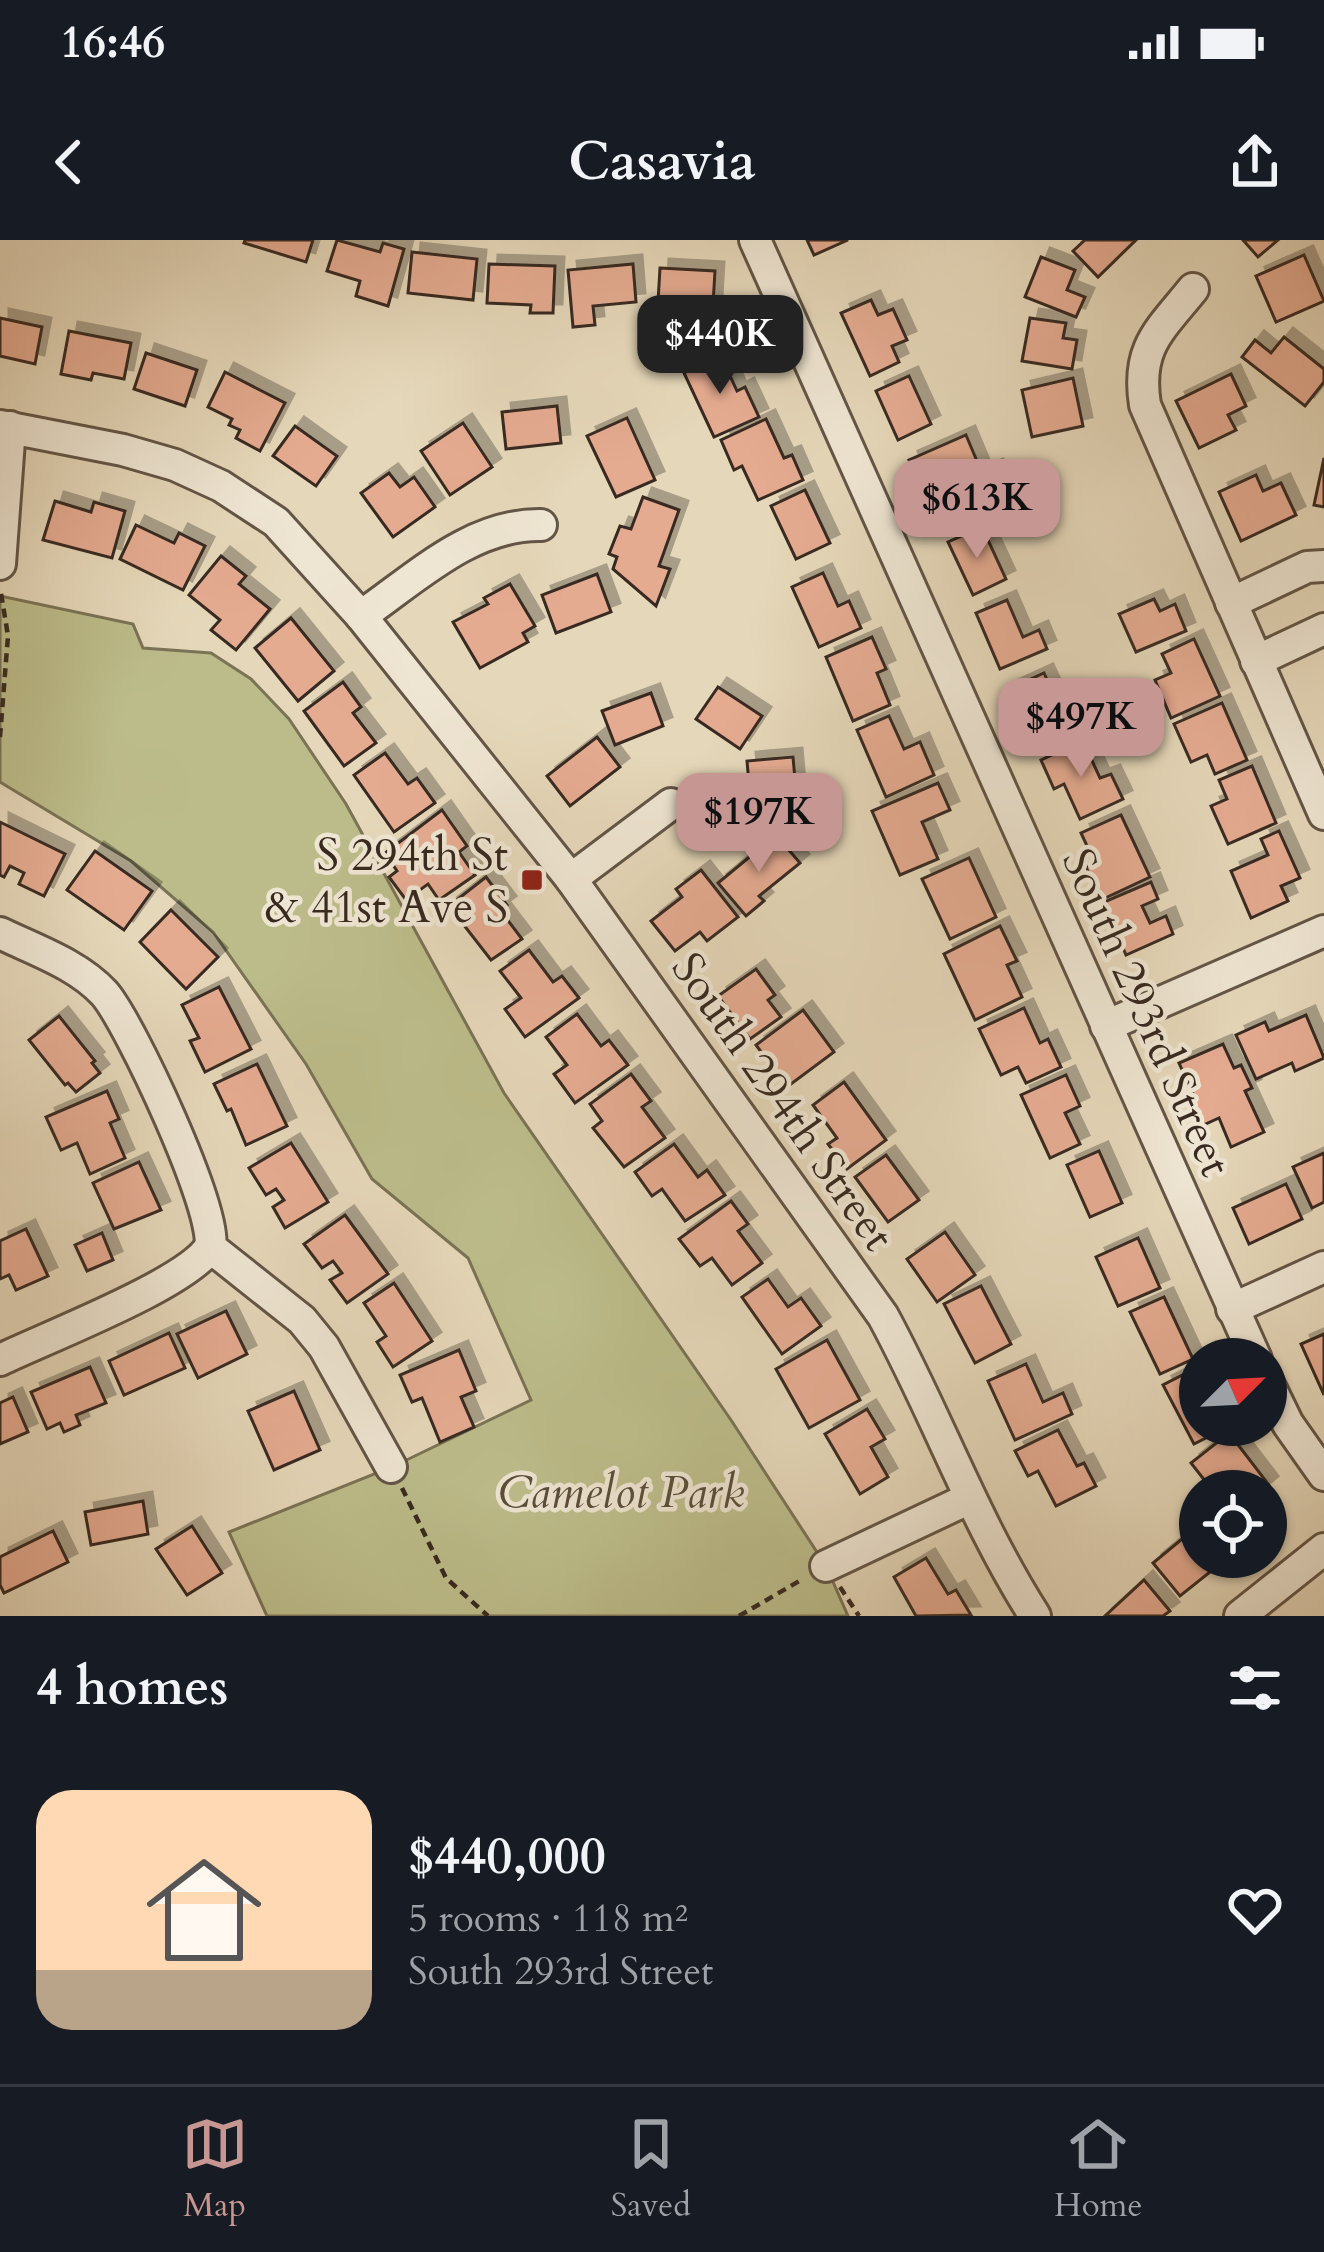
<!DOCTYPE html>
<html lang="en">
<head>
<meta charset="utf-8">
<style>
	body { margin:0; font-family:Cardo,serif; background:#242831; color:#f1f3f6; height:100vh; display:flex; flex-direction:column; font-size:45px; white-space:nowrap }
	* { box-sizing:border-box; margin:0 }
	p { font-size:39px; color:#9ea1a6 }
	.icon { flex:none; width:66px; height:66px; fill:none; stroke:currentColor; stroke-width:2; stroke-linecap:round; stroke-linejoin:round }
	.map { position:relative; height:1376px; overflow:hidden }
	.panel { display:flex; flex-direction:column; background:#171b24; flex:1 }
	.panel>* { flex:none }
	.needle { width:78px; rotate:66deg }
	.tools { position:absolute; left:1179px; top:1098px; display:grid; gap:24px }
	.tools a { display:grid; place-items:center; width:108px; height:108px; border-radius:50%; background:#171b24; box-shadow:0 3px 9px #0004; font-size:60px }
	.price { position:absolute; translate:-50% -102px; padding:0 27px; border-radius:24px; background:#c59692; color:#111; font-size:39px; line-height:78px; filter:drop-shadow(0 3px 6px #0008) }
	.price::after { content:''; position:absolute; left:50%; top:72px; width:36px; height:27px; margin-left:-18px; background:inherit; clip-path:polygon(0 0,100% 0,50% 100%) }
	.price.current { background:#222; color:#fff }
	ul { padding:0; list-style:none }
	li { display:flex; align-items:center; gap:36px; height:300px; padding:0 36px }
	li span { display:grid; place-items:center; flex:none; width:336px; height:240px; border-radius:36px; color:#555 }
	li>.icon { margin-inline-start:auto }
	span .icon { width:144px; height:144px; fill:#fffc; stroke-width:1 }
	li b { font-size:51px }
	h2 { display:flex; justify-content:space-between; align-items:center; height:144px; padding:0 36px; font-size:51px }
	.status { display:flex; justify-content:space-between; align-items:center; height:84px; padding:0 60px; background:#171b24; direction:ltr }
	.status svg { height:33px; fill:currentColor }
	header { display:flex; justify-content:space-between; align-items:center; height:156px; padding:0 36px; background:#171b24; font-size:54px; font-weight:700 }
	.dock { display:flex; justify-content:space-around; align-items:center; height:168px; border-top:3px solid #363941; background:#171b24; font-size:33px; color:#9ea1a6 }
	.dock a { display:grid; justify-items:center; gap:6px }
	.dock .current { color:#c59692 }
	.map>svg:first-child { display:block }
	.green { fill:#bcbc8a; stroke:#7a7355; stroke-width:3 }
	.building { fill:#e5ab91; stroke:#382a20; stroke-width:3; filter:url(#shadow) }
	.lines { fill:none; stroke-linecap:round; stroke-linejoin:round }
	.minor-casing { stroke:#635546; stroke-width:36 }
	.path { stroke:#382a20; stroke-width:4.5; stroke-dasharray:9 6; stroke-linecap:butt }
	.minor { stroke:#eee5d2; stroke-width:30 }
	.poi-dot { fill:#8f2418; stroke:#eee5d2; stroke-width:4.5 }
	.labels { text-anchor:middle; stroke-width:9; stroke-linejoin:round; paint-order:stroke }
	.poi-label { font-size:45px; fill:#382a20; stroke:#eee5d2; text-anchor:end }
	.street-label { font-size:45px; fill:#382a20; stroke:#eee5d2 }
	.park-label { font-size:45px; font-style:italic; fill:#594e3a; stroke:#eee5d2 }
</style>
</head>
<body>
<div class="status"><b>16:46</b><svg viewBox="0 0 49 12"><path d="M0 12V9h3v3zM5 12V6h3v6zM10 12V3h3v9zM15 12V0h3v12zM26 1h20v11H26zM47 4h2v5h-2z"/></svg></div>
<header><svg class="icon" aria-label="back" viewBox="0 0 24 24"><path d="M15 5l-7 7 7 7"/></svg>Casavia<svg class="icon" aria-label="share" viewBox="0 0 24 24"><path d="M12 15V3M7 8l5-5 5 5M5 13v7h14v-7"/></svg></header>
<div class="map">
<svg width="1324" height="1376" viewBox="0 0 1324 1376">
	<defs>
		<filter id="shadow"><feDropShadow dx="9" dy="-9" stdDeviation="0" flood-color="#0004"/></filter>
	</defs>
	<rect width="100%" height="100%" fill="#e5d7b9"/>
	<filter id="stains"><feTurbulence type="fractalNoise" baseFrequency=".00167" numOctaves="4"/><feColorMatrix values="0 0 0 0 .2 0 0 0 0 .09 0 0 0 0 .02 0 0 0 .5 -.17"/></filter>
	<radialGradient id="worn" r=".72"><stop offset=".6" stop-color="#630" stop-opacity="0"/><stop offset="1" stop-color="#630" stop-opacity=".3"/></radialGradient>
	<path class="green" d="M0 356 133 384 143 408 211 413 251 439 289 479 346 564 504 853 731 1180 826 1326 848 1376H267L229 1292 392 1227 531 1160 468 1018 372 939 306 824 213 692 131 621 0 542Z"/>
	<g class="building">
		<path d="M245 0H313L306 22 244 3Z"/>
		<path d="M337 0 380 12 383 3 404 9 388 66 356 56 360 41 327 31Z"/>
		<path d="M807 0H848L814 15Z"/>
		<path d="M1085 0H1136L1098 37 1073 11Z"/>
		<path d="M1243 0H1278L1258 17Z"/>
		<path d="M412 12 477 19 473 60 408 53Z"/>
		<path d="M1304 15 1324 61 1276 82 1256 36Z"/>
		<path d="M1041 17 1075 30 1067 50 1085 57 1076 77 1025 57Z"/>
		<path d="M489 24 555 26 553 73H530L531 65 487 63Z"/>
		<path d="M633 24 636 62 593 66 595 85 573 87 568 30Z"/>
		<path d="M660 28 715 31 713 65 658 62Z"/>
		<path d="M871 60 878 75 893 69 907 100 892 106 899 122 870 136 841 73Z"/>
		<path d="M0 78 42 87 35 124 0 116Z"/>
		<path d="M1030 78 1066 83 1063 98 1077 100 1072 129 1022 121Z"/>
		<path d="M69 91 131 103 124 139 93 133 91 140 61 134Z"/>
		<path d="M1284 97 1324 129V142L1305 166 1242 117 1255 100 1271 113Z"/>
		<path d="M146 113 197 130 185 166 134 149Z"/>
		<path d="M721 116 737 151 745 147 759 177 714 197 684 133Z"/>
		<path d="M225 132 285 163 260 211 236 198 240 190 229 185 232 179 208 167Z"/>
		<path d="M1231 134 1246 166 1228 175 1236 190 1199 208 1176 161Z"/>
		<path d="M909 136 931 184 898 200 876 151Z"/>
		<path d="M1073 138 1083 186 1032 197 1022 150Z"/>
		<path d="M557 166 561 203 506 209 502 172Z"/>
		<path d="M627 178 655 240 616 257 587 196Z"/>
		<path d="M766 179 784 218 792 215 803 240 758 260 742 226 734 230 721 200Z"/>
		<path d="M463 183 492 227 450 255 421 211Z"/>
		<path d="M295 186 337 216 316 246 273 216Z"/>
		<path d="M966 195 982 233 994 228 1003 249 934 280 909 220Z"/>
		<path d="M1324 218V267L1314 265Z"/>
		<path d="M389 233 400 247 414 237 435 267 393 297 361 253Z"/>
		<path d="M1256 235 1263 251 1281 243 1296 275 1241 301 1219 252Z"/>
		<path d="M805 250 830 303 796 319 771 266Z"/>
		<path d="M643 257 679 270 659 326 670 329 656 366 613 329 617 317 609 314 620 286 631 289Z"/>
		<path d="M55 261 91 272 94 262 125 271 112 318 43 300Z"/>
		<path d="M136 285 174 303 179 293 205 306 183 350 120 319Z"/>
		<path d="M982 287 1006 339 973 355 948 302Z"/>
		<path d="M221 316 246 336 239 344 270 369 236 410 211 390 220 380 189 355Z"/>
		<path d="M823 333 838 366 849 361 861 388 819 407 792 347Z"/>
		<path d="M597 334 611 372 556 393 542 355Z"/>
		<path d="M510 344 535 386 523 393 528 402 480 428 453 382 488 364 484 358Z"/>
		<path d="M1154 359 1160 371 1175 364 1186 391 1136 412 1119 374Z"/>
		<path d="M1007 360 1023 397 1039 390 1047 409 1000 429 976 373Z"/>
		<path d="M291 378 334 431 298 461 255 408Z"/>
		<path d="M872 397 886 429 877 433 890 465 853 481 826 417Z"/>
		<path d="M1194 399 1220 456 1171 478 1155 440 1171 433 1162 414Z"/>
		<path d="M1044 433 1071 492 1035 508 1009 449Z"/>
		<path d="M343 442 361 467 353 473 376 503 344 526 304 471Z"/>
		<path d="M718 447 762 476 740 509 696 479Z"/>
		<path d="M651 453 663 486 615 505 602 471Z"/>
		<path d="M1222 463 1247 520 1215 534 1207 515 1191 522 1174 484Z"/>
		<path d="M889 476 904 509 920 502 934 535 886 557 857 490Z"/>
		<path d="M597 497 620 527 570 566 547 536Z"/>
		<path d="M1083 501 1100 538 1111 534 1123 559 1080 579 1064 544 1054 549 1041 520Z"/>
		<path d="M385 513 408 544 417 538 435 563 394 592 354 535Z"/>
		<path d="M793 517 798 573 752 578 747 521Z"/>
		<path d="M1252 526 1276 583 1228 604 1211 566 1227 559 1219 540Z"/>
		<path d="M938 543 950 570 922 582 938 619 900 635 872 571Z"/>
		<path d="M442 570 467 606 459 612 475 635 439 660 428 644 406 660 389 637 397 631 385 613Z"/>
		<path d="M1121 575 1150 637 1101 660 1086 627 1095 623 1081 593Z"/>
		<path d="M0 582 65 614 44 656 19 644 24 633 10 626 4 637 0 635Z"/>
		<path d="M1279 591 1300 638 1281 646 1288 661 1251 678 1231 631 1268 615 1261 599Z"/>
		<path d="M776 595 800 623 759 656 764 661 746 676 718 643Z"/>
		<path d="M95 611 152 651 124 690 67 650Z"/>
		<path d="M969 618 996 677 950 699 922 639Z"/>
		<path d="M701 630 738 677 707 701 700 692 675 711 651 681 682 657 676 649Z"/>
		<path d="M486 637 507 665 500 670 522 699 491 720 449 666Z"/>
		<path d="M1151 642 1158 659 1142 666 1150 683 1166 676 1173 694 1126 715 1104 662Z"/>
		<path d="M171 670 218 717 186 749 140 702Z"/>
		<path d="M1000 686 1017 721 1007 725 1022 757 975 780 944 714Z"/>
		<path d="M529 710 553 742 562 736 579 758 525 797 505 769 521 758 500 731Z"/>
		<path d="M756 729 775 755 768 760 781 777 750 799 718 756Z"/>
		<path d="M219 747 251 809 205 832 190 801 199 798 182 765Z"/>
		<path d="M1024 768 1040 803 1048 799 1061 827 1026 843 1018 827 1001 835 979 789Z"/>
		<path d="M803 770 834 812 787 847 756 805Z"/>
		<path d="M577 774 601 806 609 800 628 825 575 863 554 834 567 825 546 797Z"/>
		<path d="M1306 775 1324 818 1295 831 1292 823 1256 839 1236 795 1265 782 1269 791Z"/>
		<path d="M59 776 95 821 92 823 100 833 76 852 68 843 65 845 29 800Z"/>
		<path d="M1223 804 1234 828 1241 825 1252 848 1245 851 1264 892 1231 907 1219 878 1199 887 1186 859 1194 856 1179 823Z"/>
		<path d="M257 824 287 886 246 905 231 869 227 871 214 844Z"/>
		<path d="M631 834 651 861 642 867 665 898 624 927 593 888 602 881 590 864Z"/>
		<path d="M1066 835 1080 866 1065 873 1080 904 1050 918 1021 855Z"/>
		<path d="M844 842 886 900 847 929 828 904 837 898 813 865Z"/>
		<path d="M107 851 119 879 110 883 125 918 90 934 77 903 61 910 46 877Z"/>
		<path d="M291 903 328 962 285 988 273 967 284 960 276 949 266 955 249 928Z"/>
		<path d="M674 904 698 937 707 930 725 955 685 981 662 949 652 956 635 932Z"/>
		<path d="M1099 911 1122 963 1090 977 1067 925Z"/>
		<path d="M1324 913V962L1312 968 1293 927Z"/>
		<path d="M886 915 919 960 888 982 855 937Z"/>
		<path d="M139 922 161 970 114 989 93 943Z"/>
		<path d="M1286 944 1302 979 1249 1004 1233 968Z"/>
		<path d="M731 961 748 984 738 991 762 1023 732 1045 712 1018 700 1026 679 999Z"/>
		<path d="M345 975 388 1034 347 1063 330 1040 342 1033 333 1021 322 1028 304 1004Z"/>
		<path d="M26 989 48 1036 16 1050 9 1035 0 1039V1001Z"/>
		<path d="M945 992 975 1035 937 1062 907 1019Z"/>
		<path d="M102 993 113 1020 87 1031 75 1005Z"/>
		<path d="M1138 998 1160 1048 1118 1066 1096 1017Z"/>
		<path d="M768 1039 788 1067 801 1058 821 1086 782 1114 742 1057Z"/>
		<path d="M394 1043 432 1101 393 1127 377 1102 386 1096 364 1063Z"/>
		<path d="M981 1046 1011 1104 975 1123 944 1064Z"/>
		<path d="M1164 1057 1193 1119 1160 1134 1130 1072Z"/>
		<path d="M226 1071 247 1114 198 1138 177 1094Z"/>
		<path d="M169 1093 185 1128 124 1155 109 1121Z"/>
		<path d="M1324 1094V1155L1301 1104Z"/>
		<path d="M827 1100 860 1160 809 1188 776 1129Z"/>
		<path d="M459 1110 476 1151 461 1157 474 1187 440 1202 422 1158 412 1162 400 1135Z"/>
		<path d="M1026 1124 1043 1162 1063 1153 1072 1174 1015 1200 988 1141Z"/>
		<path d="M90 1127 106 1163 76 1175 80 1185 64 1192 60 1183 47 1189 31 1152Z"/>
		<path d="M1196 1128 1200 1135V1185L1227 1187 1194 1204 1163 1145Z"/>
		<path d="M294 1151 320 1210 274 1230 248 1171Z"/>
		<path d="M13 1157 28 1192 0 1204V1163Z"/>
		<path d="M867 1169 885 1199 871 1207 888 1237 860 1254 825 1194Z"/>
		<path d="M1058 1190 1077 1226 1084 1223 1096 1246 1056 1266 1038 1231 1028 1236 1015 1211Z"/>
		<path d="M1229 1193 1269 1245 1262 1251H1233L1230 1248 1213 1251 1191 1223Z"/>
		<path d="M143 1261 148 1294 91 1305 85 1272Z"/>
		<path d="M192 1286 222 1333 187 1355 156 1309Z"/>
		<path d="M1193 1290 1200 1299V1317H1214L1220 1324 1180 1356 1153 1323Z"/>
		<path d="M53 1291 68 1322 4 1353 0 1345V1317Z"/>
		<path d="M926 1318 948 1354 956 1350 971 1375 916 1376 894 1337Z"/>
		<path d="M1144 1340 1170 1371 1163 1376H1105Z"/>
	</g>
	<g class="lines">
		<defs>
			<g id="minor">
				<path d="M755 0 1256 1119"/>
				<path d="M1193 49C1159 91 1136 108 1145 165L1324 574"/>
				<path d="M0 186 123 210 175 225 221 246 276 282 361 376 571 639 883 1076C937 1175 974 1281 1035 1376"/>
				<path d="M0 324 10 187"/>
				<path d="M1231 363 1307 327 1324 326"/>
				<path d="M361 376C416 338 471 284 541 285"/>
				<path d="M1256 421 1324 389"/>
				<path d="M571 639 671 564"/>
				<path d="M0 693C35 710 77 724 104 753 130 782 219 974 210 1007L302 1080 324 1107 391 1227"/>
				<path d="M1106 786 1324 691"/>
				<path d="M1232 1069 1324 1027"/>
				<path d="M0 1120C45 1098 187 1044 210 1007"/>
				<path d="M1266 1139 1288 1184 1324 1235"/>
				<path d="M826 1326 968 1259"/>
				<path d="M1240 1376 1324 1309"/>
			</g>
		</defs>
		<use href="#minor" class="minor-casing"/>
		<g class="path">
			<path d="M0 497 8 396 1 353"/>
			<path d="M402 1248 446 1338 488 1376"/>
			<path d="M840 1347 859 1376"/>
			<path d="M739 1376 801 1340"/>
		</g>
		<use href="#minor" class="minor"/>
	</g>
	<rect class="poi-dot" x="520" y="628" width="24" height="24" rx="6"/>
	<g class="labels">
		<g class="poi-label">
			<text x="508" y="630">S 294th St<tspan x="508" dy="52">&amp; 41st Ave S</tspan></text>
		</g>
		<g class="street-label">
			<text transform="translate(1148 772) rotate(66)" y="16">South 293rd Street</text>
			<text transform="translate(784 861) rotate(55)" y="16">South 294th Street</text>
		</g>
		<g class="park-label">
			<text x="621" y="1267">Camelot Park</text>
		</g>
	</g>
	<rect width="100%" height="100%" filter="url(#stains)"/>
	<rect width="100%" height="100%" fill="url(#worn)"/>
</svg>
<div class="tools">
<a><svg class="needle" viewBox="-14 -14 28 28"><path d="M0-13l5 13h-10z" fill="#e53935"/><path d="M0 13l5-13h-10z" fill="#9ea1a6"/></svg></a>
<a><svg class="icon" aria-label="locate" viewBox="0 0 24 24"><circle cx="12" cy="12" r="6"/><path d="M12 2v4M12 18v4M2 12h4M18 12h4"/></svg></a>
</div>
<b class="price current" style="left:720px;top:157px">$440K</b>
<b class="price" style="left:977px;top:321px">$613K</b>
<b class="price" style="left:1081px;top:540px">$497K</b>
<b class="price" style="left:759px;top:635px">$197K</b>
</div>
<section class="panel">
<h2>4 homes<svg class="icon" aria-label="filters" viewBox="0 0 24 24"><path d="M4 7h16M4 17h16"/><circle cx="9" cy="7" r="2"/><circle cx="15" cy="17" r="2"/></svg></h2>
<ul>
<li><span style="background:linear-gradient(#ffd9b3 75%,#b9a48a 0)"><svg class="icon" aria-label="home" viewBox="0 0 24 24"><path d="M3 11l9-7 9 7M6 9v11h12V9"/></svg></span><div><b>$440,000</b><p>5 rooms · 118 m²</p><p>South 293rd Street</p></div><svg class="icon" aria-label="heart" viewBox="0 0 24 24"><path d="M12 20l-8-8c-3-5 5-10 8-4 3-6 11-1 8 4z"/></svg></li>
</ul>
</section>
<nav class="dock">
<a class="current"><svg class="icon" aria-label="map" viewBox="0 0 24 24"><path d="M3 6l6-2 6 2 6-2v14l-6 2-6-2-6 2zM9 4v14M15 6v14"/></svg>Map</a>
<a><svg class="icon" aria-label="saved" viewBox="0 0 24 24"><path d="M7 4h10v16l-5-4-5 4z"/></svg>Saved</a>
<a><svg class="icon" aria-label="home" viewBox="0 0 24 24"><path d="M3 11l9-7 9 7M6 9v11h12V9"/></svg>Home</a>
</nav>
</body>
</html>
